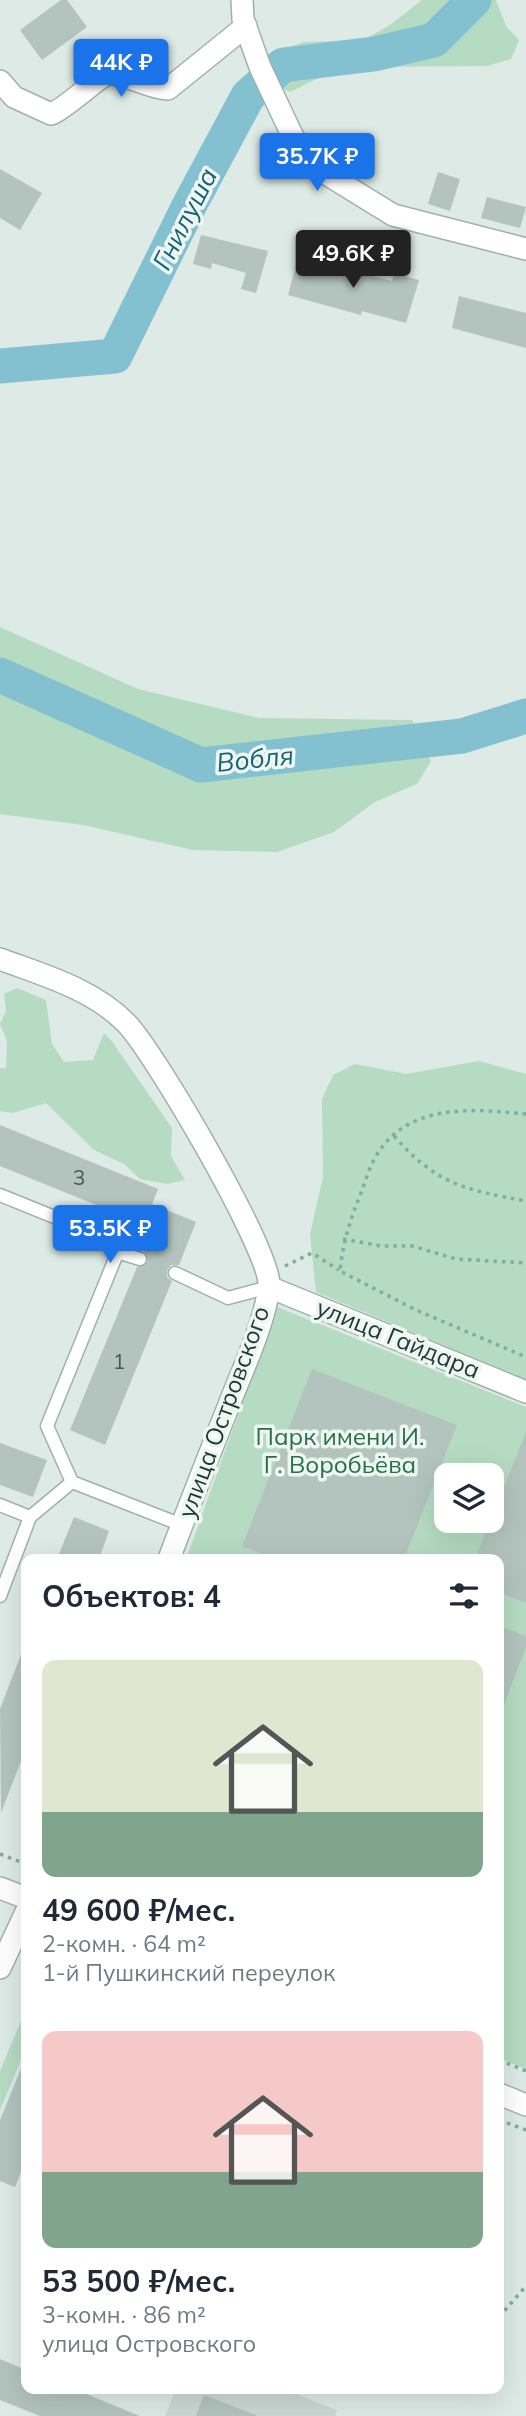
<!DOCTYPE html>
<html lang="ru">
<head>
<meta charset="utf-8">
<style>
	body { margin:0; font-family:Mulish,sans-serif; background:#f6f6f7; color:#1f2937; height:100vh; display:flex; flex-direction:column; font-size:26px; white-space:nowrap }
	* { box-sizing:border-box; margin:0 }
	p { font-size:23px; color:#747a83 }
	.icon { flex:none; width:38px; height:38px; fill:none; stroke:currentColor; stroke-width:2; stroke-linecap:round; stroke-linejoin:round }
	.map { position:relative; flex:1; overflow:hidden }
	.details { position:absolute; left:21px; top:1554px; width:483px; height:840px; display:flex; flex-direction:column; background:#fff; border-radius:14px; box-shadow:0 7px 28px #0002 }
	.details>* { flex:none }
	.controls { position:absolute; left:434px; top:1463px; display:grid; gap:14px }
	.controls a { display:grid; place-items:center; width:70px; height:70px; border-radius:14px; background:#fff; box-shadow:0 7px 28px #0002; font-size:35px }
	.price { position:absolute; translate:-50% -60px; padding:0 16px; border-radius:7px; background:#1a73e8; color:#fff; font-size:23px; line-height:46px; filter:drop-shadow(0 2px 4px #0008) }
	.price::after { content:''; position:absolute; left:50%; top:42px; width:21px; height:16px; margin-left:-10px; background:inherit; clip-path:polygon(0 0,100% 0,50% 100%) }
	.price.current { background:#222; color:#fff }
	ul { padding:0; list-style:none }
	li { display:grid; align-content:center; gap:14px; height:371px; padding:0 21px }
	li span { display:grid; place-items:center; height:217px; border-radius:14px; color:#555 }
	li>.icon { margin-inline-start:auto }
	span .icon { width:126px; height:126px; fill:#fffc; stroke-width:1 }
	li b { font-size:30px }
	h2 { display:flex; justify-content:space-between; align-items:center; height:84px; padding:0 21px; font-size:30px }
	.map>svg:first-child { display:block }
	.built { fill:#ccd9d4 }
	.green { fill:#b5dcc2; fill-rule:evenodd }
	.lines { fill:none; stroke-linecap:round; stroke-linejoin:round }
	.river { stroke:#83c1d1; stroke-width:35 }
	.building { fill:#b3c4be }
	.lane-casing { stroke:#a0b1ac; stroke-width:15 }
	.street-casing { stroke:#a0b1ac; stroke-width:24 }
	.secondary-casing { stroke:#9cb6ae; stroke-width:24 }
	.path { stroke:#7daea1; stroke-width:3.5; stroke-dasharray:3.5 5; stroke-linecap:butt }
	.lane { stroke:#fff; stroke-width:12 }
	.street { stroke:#fff; stroke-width:21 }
	.secondary { stroke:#fff; stroke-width:21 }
	.labels { text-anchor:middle; stroke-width:7; stroke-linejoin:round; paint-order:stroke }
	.number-label { font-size:21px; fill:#445c56 }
	.street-label { font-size:24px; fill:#1f3934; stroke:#eef6f2 }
	.park-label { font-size:24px; fill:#287148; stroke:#eef6f2 }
	.water-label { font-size:26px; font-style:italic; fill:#186176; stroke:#eef6f2 }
</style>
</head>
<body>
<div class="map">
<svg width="526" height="2416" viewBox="0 0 526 2416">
	<rect width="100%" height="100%" fill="#ddeae5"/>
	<path class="built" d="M176 2389H283L337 2410 335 2416H165Z"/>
	<g class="green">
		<path d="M422 0H496L506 26 519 40 511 59 487 66 353 67 333 71 290 92 278 87 270 70 275 52 304 42 363 40 390 25Z"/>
		<path d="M0 627 138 689 259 718 412 720 431 761 417 784 375 802 334 832 277 852 193 850 83 825 0 814Z"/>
		<path d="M17 988 46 1000 52 1044 64 1062 93 1060 104 1033 111 1040 172 1128 171 1156 185 1180 167 1184 140 1179 124 1164 94 1150 46 1103 13 1113 0 1111V1068H6L7 1041 0 1024 6 1011 4 994Z"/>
		<path d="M479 1061 526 1074V1380L316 1292 310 1234 323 1177 322 1099 333 1075 355 1064 406 1074Z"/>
		<path d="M277 1307 526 1407V2069L499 2058V1559H186ZM446 1475H492V1521H446Z"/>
		<path d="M26 2009V2048L0 2110V2071Z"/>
	</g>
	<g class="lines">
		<g class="river">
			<path d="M0 366 115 356 190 204 248 96 283 65 374 54 434 40 474 0"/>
			<path d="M0 675 201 765 462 736 526 716"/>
		</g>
	</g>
	<g class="building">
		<path d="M61 0H67L87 27 42 60 20 30Z"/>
		<path d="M0 169 42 193 20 230 0 218Z"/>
		<path d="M438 172 460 179 450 211 428 204Z"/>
		<path d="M487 197 526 207 520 228 481 218Z"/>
		<path d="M201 235 268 251 256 293 241 289 246 273 212 263 211 269 193 264Z"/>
		<path d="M298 257 392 281 394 273 419 280 406 323 362 311 361 315 288 295Z"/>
		<path d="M459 296 526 313V348L452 328Z"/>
		<path d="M0 1125 158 1189 152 1204 196 1222 179 1265H171L167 1270V1277L172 1281 105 1445 70 1430 137 1267 148 1262 144 1251 153 1228 0 1166Z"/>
		<path d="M312 1369 457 1425 404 1559H275L242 1546Z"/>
		<path d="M526 1432V1603L499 1592V1559H475Z"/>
		<path d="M0 1443 47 1460 33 1497 0 1485Z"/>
		<path d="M74 1517 109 1531 99 1559H57Z"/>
		<path d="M499 1626 526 1636V1648L500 1714Z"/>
		<path d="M25 1644 26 1748 1 1813 0 1709Z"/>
		<path d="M26 2056V2159L15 2187 0 2181V2120Z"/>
		<path d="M0 2359 26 2370V2389H74L140 2416H40L0 2400Z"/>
		<path d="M204 2395 256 2415V2416H196Z"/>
	</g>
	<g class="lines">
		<defs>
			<g id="lane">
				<path d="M0 1195 121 1244 47 1426 72 1482 182 1525"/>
				<path d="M117 1252 140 1259"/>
				<path d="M175 1273 228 1298 269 1287"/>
				<path d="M0 1505 30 1517"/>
				<path d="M0 1596 30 1517 72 1482"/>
			</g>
			<g id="street">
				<path d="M242 0 243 19 260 67 293 137 320 170 393 215 526 249"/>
				<path d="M0 81 14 97 51 114C67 108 101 74 109 74 128 74 148 88 168 89L246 26"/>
				<path d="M0 959C43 975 93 989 126 1023 154 1051 272 1253 269 1286 266 1317 246 1363 234 1392 212 1448 190 1503 169 1559"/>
				<path d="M269 1287 526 1392"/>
				<path d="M0 1968 26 1912"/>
			</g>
			<g id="secondary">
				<path d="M0 1888 26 1898"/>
				<path d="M499 2094 526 2105"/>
			</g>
		</defs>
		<use href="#lane" class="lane-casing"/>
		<use href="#street" class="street-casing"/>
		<use href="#secondary" class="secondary-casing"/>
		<g class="path">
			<path d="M526 1114C473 1109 406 1102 375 1158 369 1168 365 1182 361 1193 350 1220 343 1242 340 1271L416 1310 526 1357"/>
			<path d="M394 1136C436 1184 465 1190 526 1201"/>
			<path d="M343 1239 381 1246H412L456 1259 526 1263"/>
			<path d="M285 1266 312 1253 339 1270"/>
			<path d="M0 1854 26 1864"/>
			<path d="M499 2060 526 2071"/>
			<path d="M499 2120 526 2130"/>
			<path d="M499 2317 526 2286"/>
		</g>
		<use href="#lane" class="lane"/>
		<use href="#street" class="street"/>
		<use href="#secondary" class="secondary"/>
	</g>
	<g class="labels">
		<g class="number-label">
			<text x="79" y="1185">3</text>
			<text x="119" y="1369">1</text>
		</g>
		<g class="street-label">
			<text transform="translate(398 1339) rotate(22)" y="8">улица Гайдара</text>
			<text transform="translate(224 1412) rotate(-70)" y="8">улица Островского</text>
		</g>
		<g class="park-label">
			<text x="340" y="1445">Парк имени И.<tspan x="340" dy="28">Г. Воробьёва</tspan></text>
		</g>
		<g class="water-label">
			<text transform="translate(185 219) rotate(-63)" y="9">Гнилуша</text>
			<text transform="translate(255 759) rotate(-6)" y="9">Вобля</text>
		</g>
	</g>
</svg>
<div class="controls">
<a><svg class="icon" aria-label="layers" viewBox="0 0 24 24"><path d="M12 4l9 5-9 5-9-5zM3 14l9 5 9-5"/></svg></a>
</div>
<b class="price" style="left:121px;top:99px">44K ₽</b>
<b class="price" style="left:317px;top:193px">35.7K ₽</b>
<b class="price current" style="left:353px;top:290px">49.6K ₽</b>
<b class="price" style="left:110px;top:1265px">53.5K ₽</b>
<section class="details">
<h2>Объектов: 4<svg class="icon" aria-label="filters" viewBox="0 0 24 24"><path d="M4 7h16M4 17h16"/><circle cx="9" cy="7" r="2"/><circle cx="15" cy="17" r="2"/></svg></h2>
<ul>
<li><span style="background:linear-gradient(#dfe7d0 70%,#7fa58c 0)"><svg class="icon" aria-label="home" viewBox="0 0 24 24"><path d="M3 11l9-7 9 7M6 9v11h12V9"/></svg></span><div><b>49 600 ₽/мес.</b><p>2-комн. · 64 m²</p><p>1-й Пушкинский переулок</p></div></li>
<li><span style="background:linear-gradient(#f6c9c9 65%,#7fa58c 0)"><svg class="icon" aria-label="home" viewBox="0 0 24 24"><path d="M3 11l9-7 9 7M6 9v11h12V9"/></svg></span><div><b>53 500 ₽/мес.</b><p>3-комн. · 86 m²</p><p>улица Островского</p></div></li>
</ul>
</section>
</div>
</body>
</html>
